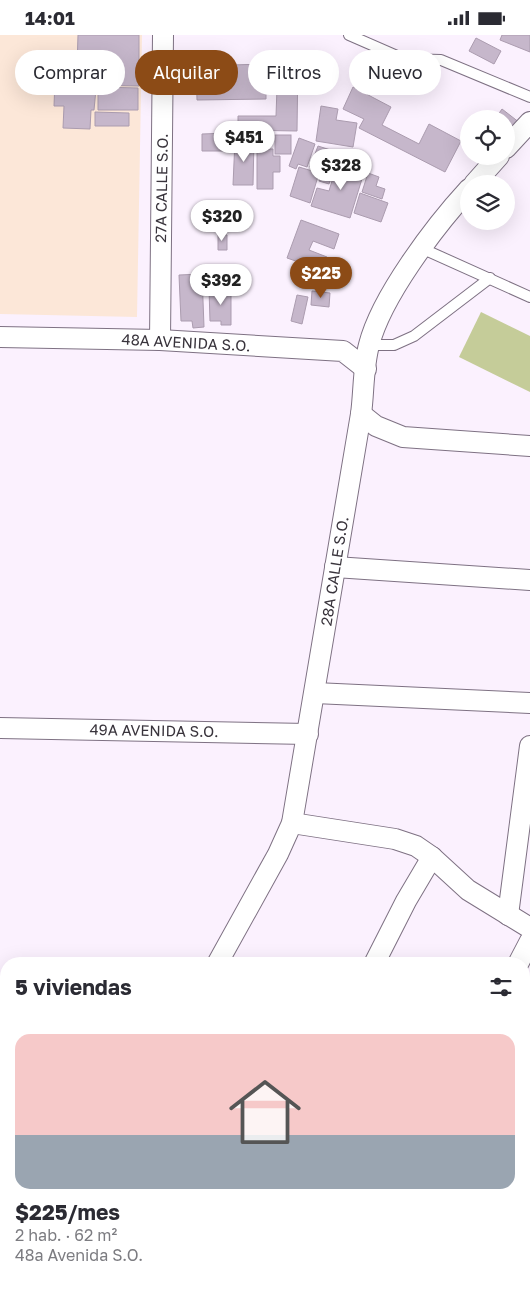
<!DOCTYPE html>
<html lang="es">
<head>
<meta charset="utf-8">
<style>
	body { margin:0; font-family:"Golos Text",sans-serif; background:#f2f2f3; color:#2b2b33; height:100vh; display:flex; flex-direction:column; font-size:19px; white-space:nowrap }
	* { box-sizing:border-box; margin:0 }
	p { font-size:16px; color:#7c7c81 }
	.icon { flex:none; width:28px; height:28px; fill:none; stroke:currentColor; stroke-width:2; stroke-linecap:round; stroke-linejoin:round }
	.map { position:relative; flex:1; overflow:hidden }
	.details { position:absolute; left:0px; top:922px; width:530px; height:336px; display:flex; flex-direction:column; background:#fff; border-radius:20px 20px 0 0; box-shadow:0 5px 20px #0002 }
	.details>* { flex:none }
	.banner { position:absolute; left:15px; top:15px; width:500px; height:45px; display:flex; gap:10px }
	.buttons { position:absolute; left:460px; top:75px; display:grid; gap:10px }
	.buttons a { display:grid; place-items:center; width:55px; height:55px; border-radius:50%; background:#fff; box-shadow:0 5px 20px #0002; font-size:25px }
	.price { position:absolute; translate:-50% -42px; padding:0 11px; border-radius:18px; background:#fff; color:#222; font-size:16px; line-height:32px; filter:drop-shadow(0 1px 2px #0008) }
	.price::after { content:''; position:absolute; left:50%; top:30px; width:15px; height:11px; margin-left:-8px; background:inherit; clip-path:polygon(0 0,100% 0,50% 100%) }
	.price.active { background:#8c4b16; color:#fff }
	ul { padding:0; list-style:none }
	li { display:grid; align-content:center; gap:10px; height:265px; padding:0 15px }
	li span { display:grid; place-items:center; height:155px; border-radius:15px; color:#555 }
	li>.icon { margin-inline-start:auto }
	span .icon { width:90px; height:90px; fill:#fffc; stroke-width:1 }
	li b { font-size:21px }
	h2 { display:flex; justify-content:space-between; align-items:center; height:60px; padding:0 15px; font-size:21px }
	.chip { padding:0 18px; border-radius:22px; background:#fff; box-shadow:0 5px 20px #0002; font-size:18px; line-height:45px }
	.chip.active { background:#8c4b16; color:#fff }
	.status { display:flex; justify-content:space-between; align-items:center; height:35px; padding:0 25px; background:#fff; direction:ltr }
	.status svg { height:14px; fill:currentColor }
	.map>svg:first-child { display:block }
	.medical { fill:#fce7d8 }
	.green { fill:#c5cc99 }
	.building { fill:#c6b7cb; stroke:#ab9caf }
	.lines { fill:none; stroke-linecap:round; stroke-linejoin:round }
	.lane-casing { stroke:#7e7183; stroke-width:12 }
	.street-casing { stroke:#7e7183; stroke-width:22 }
	.lane { stroke:#fff; stroke-width:10 }
	.street { stroke:#fff; stroke-width:20 }
	.labels { text-anchor:middle; stroke-width:4.5; stroke-linejoin:round; paint-order:stroke }
	.street-label { font-size:15px; fill:#39343c; stroke:#fff }
</style>
</head>
<body>
<div class="status"><b>14:01</b><svg viewBox="0 0 49 12"><path d="M0 12V9h3v3zM5 12V6h3v6zM10 12V3h3v9zM15 12V0h3v12zM26 1h20v11H26zM47 4h2v5h-2z"/></svg></div>
<div class="map">
<svg width="530" height="1258" viewBox="0 0 530 1258">
	<rect width="100%" height="100%" fill="#fbf1fe"/>
	<path class="medical" d="M0 0H142L137 282 0 279Z"/>
	<path class="green" d="M481 277 530 301V357L459 322Z"/>
	<g class="building">
		<path d="M78 0H139V51L84 50V33L77 32Z"/>
		<path d="M502 0H530V17L500 5Z"/>
		<path d="M476 3 501 16 494 29 469 16Z"/>
		<path d="M278 24H298L297 96 238 95V81H276Z"/>
		<path d="M275 25 276 34 269 35 268 26Z"/>
		<path d="M266 29V64L197 65 196 31Z"/>
		<path d="M72 34 83 35 82 53 96 54 94 75H91L90 94 63 93 64 71H54L55 45 72 46Z"/>
		<path d="M98 52 138 53V75H98Z"/>
		<path d="M353 52 391 72 382 90 419 109 429 89 461 106 445 137 359 93 364 84 343 74Z"/>
		<path d="M321 71 338 74 336 85 357 88 353 112 316 106Z"/>
		<path d="M502 74 520 88 506 99V84H495Z"/>
		<path d="M95 77 129 78V91H95Z"/>
		<path d="M229 98V116H202V99Z"/>
		<rect x="275" y="100" width="16" height="19"/>
		<path d="M299 103 315 109 307 132 298 129 296 134 289 131Z"/>
		<path d="M235 105H254L253 150H233Z"/>
		<path d="M318 111 340 118 329 149 319 146 322 136 310 132Z"/>
		<path d="M257 114H273V121H280V137H273V154H257Z"/>
		<path d="M338 126 365 134 350 183 311 171 317 153 329 156Z"/>
		<path d="M299 132 319 138 310 168 290 161Z"/>
		<path d="M368 138 379 142 376 151 385 154 382 164 362 157Z"/>
		<path d="M360 158 388 168 381 187 354 178Z"/>
		<path d="M301 185 339 199 334 214 313 206 309 215 327 222 322 235 287 223Z"/>
		<path d="M218 199 227 200V215H218Z"/>
		<path d="M202 239 204 292 193 293 192 286H181L179 240Z"/>
		<path d="M231 253V290H221V286H210L209 254Z"/>
		<path d="M312 256 330 258 329 272 311 270Z"/>
		<path d="M297 260 308 262 302 289 291 286Z"/>
	</g>
	<g class="lines">
		<defs>
			<g id="lane">
				<path d="M349 0 404 24 441 25 530 62"/>
				<path d="M421 213 530 262"/>
				<path d="M369 310H394L414 301 490 243"/>
			</g>
			<g id="street">
				<path d="M506 113 530 87"/>
				<path d="M474 149 499 121"/>
				<path d="M0 302 160 305 343 316 366 334"/>
				<path d="M160 305 163 0"/>
				<path d="M361 379 376 391 403 402 530 411"/>
				<path d="M335 532 530 545"/>
				<path d="M315 658 530 668"/>
				<path d="M0 693 308 699"/>
				<path d="M292 788 395 804 416 811 432 822 468 855 530 893"/>
				<path d="M508 880 530 711"/>
				<path d="M217 929 278 819 292 788 361 379C364 357 363 332 369 310 381 262 435 191 469 154"/>
				<path d="M374 929 406 866 432 822"/>
				<path d="M518 929 530 906"/>
				<path d="M0 1132 6 1131"/>
				<path d="M524 1170 530 1159"/>
				<path d="M87 1252 93 1258"/>
				<path d="M335 1258 338 1252"/>
				<path d="M474 1258 477 1252"/>
			</g>
		</defs>
		<use href="#lane" class="lane-casing"/>
		<use href="#street" class="street-casing"/>
		<use href="#lane" class="lane"/>
		<use href="#street" class="street"/>
	</g>
	<g class="labels">
		<g class="street-label">
			<text transform="translate(162 153) rotate(-89)" y="5">27A CALLE S.O.</text>
			<text transform="translate(186 308) rotate(3)" y="5">48A AVENIDA S.O.</text>
			<text transform="translate(335 536) rotate(-81)" y="5">28A CALLE S.O.</text>
			<text transform="translate(154 696) rotate(1)" y="5">49A AVENIDA S.O.</text>
		</g>
	</g>
</svg>
<div class="buttons">
<a><svg class="icon" aria-label="locate" viewBox="0 0 24 24"><circle cx="12" cy="12" r="6"/><path d="M12 2v4M12 18v4M2 12h4M18 12h4"/></svg></a>
<a><svg class="icon" aria-label="layers" viewBox="0 0 24 24"><path d="M12 4l9 5-9 5-9-5zM3 14l9 5 9-5"/></svg></a>
</div>
<b class="price" style="left:244px;top:128px">$451</b>
<b class="price" style="left:341px;top:156px">$328</b>
<b class="price" style="left:222px;top:207px">$320</b>
<b class="price active" style="left:321px;top:264px">$225</b>
<b class="price" style="left:221px;top:271px">$392</b>
<div class="banner">
<a class="chip">Comprar</a>
<a class="chip active">Alquilar</a>
<a class="chip">Filtros</a>
<a class="chip">Nuevo</a>
</div>
<section class="details">
<h2>5 viviendas<svg class="icon" aria-label="filters" viewBox="0 0 24 24"><path d="M4 7h16M4 17h16"/><circle cx="9" cy="7" r="2"/><circle cx="15" cy="17" r="2"/></svg></h2>
<ul>
<li><span style="background:linear-gradient(#f6c9c9 65%,#9aa5b1 0)"><svg class="icon" aria-label="home" viewBox="0 0 24 24"><path d="M3 11l9-7 9 7M6 9v11h12V9"/></svg></span><div><b>$225/mes</b><p>2 hab. · 62 m²</p><p>48a Avenida S.O.</p></div></li>
</ul>
</section>
</div>
</body>
</html>
